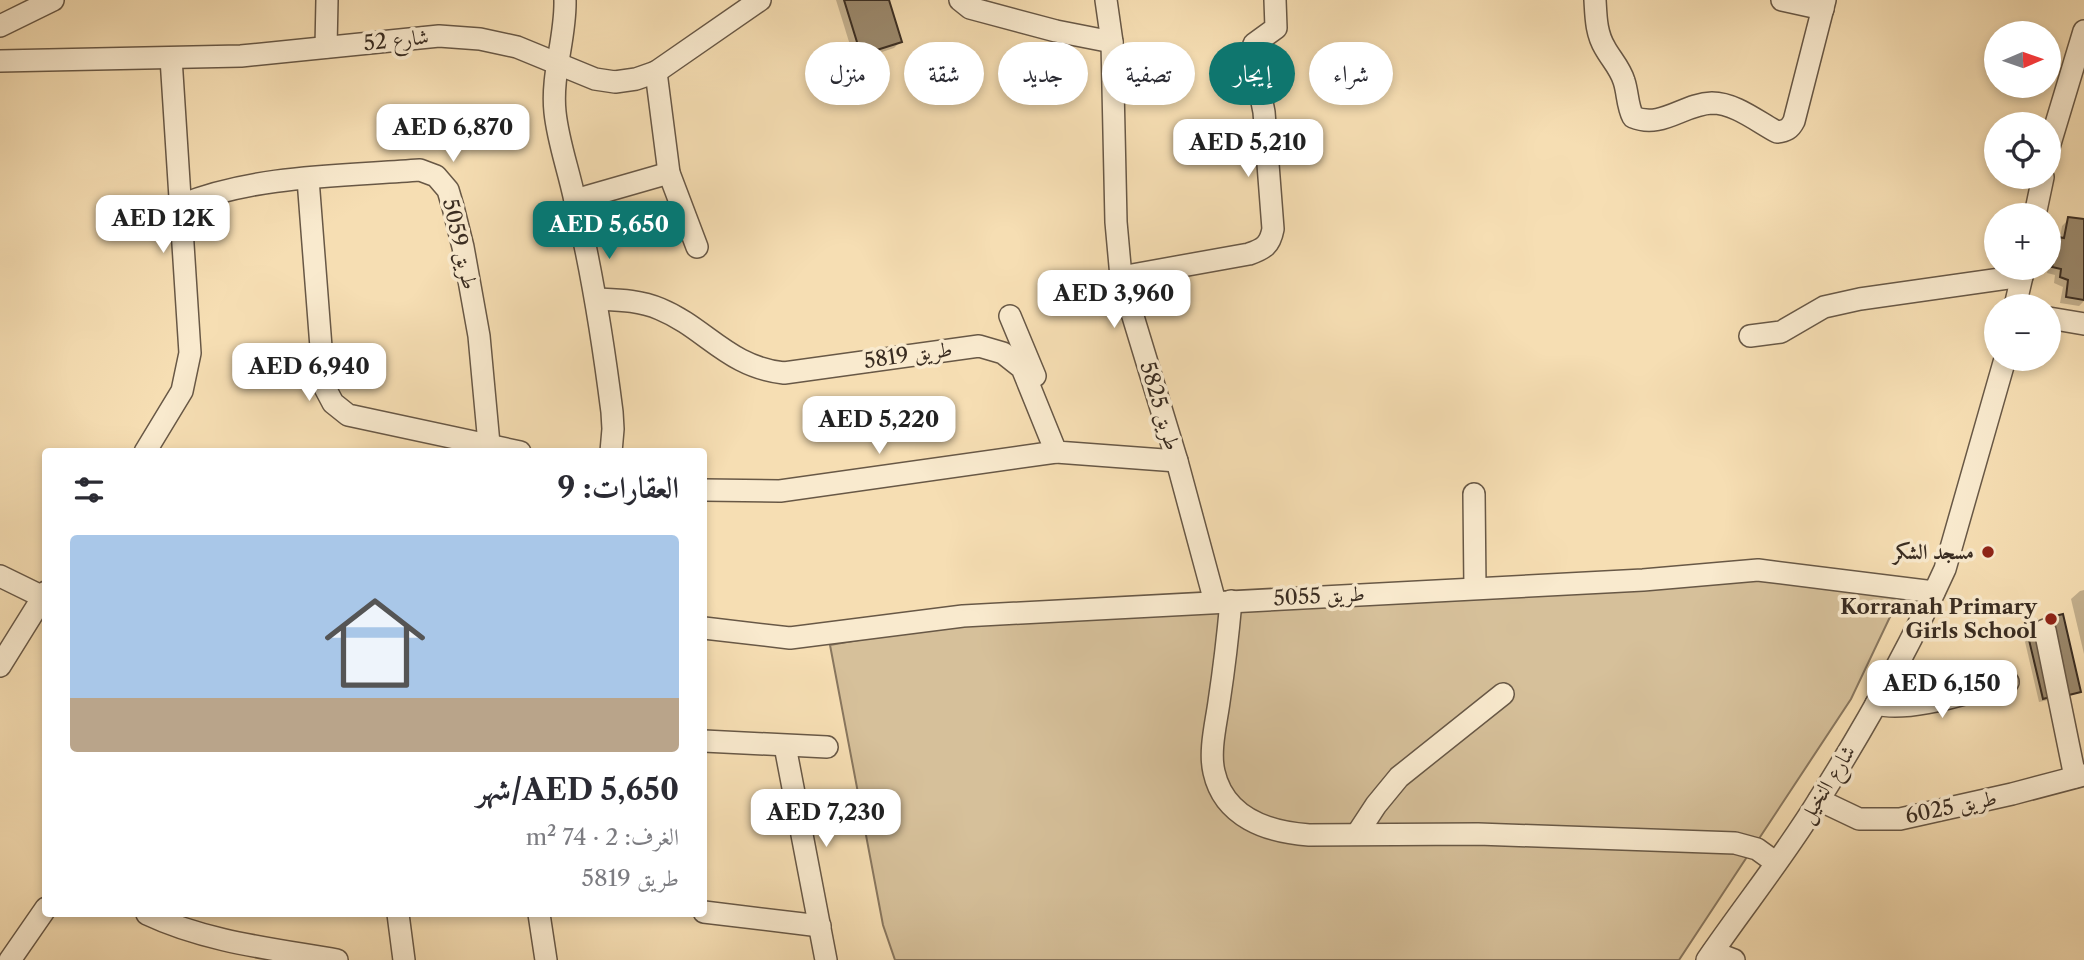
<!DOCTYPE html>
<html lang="ar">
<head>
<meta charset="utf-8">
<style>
	body { margin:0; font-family:"Libre Caslon Text",Amiri,serif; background:#f2f2f3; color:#2b2b33; direction:rtl; height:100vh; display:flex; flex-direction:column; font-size:26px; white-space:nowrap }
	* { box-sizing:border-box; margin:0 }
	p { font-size:23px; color:#7c7c81 }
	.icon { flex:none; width:38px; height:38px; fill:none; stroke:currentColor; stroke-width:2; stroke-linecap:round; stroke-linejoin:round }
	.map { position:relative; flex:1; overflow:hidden; direction:ltr }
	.sheet { position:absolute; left:42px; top:448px; width:665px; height:469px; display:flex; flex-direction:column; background:#fff; border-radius:7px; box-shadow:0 4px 10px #0003; direction:rtl }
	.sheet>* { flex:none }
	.hud { position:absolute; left:728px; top:42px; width:665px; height:63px; direction:rtl; display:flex; gap:14px }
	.needle { width:46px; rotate:88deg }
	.controls { position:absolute; left:1984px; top:21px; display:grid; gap:14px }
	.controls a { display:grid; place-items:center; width:77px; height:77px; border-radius:50%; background:#fff; box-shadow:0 4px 10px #0003; font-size:35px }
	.price { position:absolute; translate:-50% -60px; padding:0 16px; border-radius:14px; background:#fff; color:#222; font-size:23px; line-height:46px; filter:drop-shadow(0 2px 4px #0008) }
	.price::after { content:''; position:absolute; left:50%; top:42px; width:21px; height:16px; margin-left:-10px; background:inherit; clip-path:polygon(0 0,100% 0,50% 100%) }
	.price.on { background:#0f766e; color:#fff }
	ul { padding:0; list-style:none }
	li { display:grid; align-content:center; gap:14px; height:371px; padding:0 28px }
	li+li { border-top:2px solid #e1e1e2 }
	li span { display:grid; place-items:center; height:217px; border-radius:7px; color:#555 }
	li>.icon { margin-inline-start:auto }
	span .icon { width:126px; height:126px; fill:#fffc; stroke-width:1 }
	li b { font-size:30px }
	h2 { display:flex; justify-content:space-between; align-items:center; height:84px; padding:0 28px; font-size:30px }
	.chip { padding:0 24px; border-radius:32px; background:#fff; box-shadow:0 4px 10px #0003; font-size:24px; line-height:63px }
	.chip.on { background:#0f766e; color:#fff }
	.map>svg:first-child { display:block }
	.green { fill:#d6c09a; stroke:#88765e; stroke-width:2 }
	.shadow { fill:#0003 }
	.building { fill:#9b896d; stroke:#392c21; stroke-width:2 }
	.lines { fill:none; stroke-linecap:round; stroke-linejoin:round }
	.minor-casing { stroke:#685846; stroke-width:24 }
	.minor { stroke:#f9eace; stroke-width:21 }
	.poi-dot { fill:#8f2418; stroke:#f9eace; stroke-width:2.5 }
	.labels { text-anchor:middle; stroke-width:7; stroke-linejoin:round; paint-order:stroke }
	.street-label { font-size:21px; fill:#392c21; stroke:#f9eace }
	.poi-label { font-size:21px; font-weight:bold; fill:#392c21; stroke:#f9eace; text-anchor:end }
</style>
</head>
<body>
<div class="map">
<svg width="2084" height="960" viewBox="0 0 2084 960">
	<rect width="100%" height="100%" fill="#f6deb3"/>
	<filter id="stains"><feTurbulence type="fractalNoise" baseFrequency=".00286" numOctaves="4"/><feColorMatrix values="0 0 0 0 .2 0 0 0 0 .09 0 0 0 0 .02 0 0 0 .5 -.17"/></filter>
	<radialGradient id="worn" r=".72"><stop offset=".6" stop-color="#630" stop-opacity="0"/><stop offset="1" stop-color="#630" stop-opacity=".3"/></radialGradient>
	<path class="green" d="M1765 576 1899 598 1851 699 1679 960H895L883 925 830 645 927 628Z"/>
	<g class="shadow">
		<path d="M836 0H887L900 42 894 48 855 61Z"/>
		<path d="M2069 219 2084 221V301L2079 306 2060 303 2063 287 2054 283 2055 275 2047 273 2053 245 2060 238 2062 226Z"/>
		<path d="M2084 590V654L2071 599 2080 591Z"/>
		<path d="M2026 625 2052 696 2048 700 2039 702 2022 629Z"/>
	</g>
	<g class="building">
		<path d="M844 0H889L902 42 861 55Z"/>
		<path d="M2068 217 2084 219V300L2066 297 2068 280 2060 277 2061 269 2052 267 2058 237 2064 238Z"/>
		<path d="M2063 614 2081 692 2069 695 2051 617Z"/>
		<path d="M2037 620 2054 696 2043 699 2025 623Z"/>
	</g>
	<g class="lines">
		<defs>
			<g id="minor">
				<path d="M565 0C566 38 551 74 555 112 558 142 569 171 575 201 592 270 603 341 612 412L613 429 611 452"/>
				<path d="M960 0 970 8 1056 31 1112 42"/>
				<path d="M1106 0 1112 42 1116 222 1121 277 1177 461 1215 602"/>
				<path d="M1595 0C1596 17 1596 33 1605 48 1611 59 1620 68 1624 81 1628 93 1627 105 1633 117 1662 129 1683 104 1712 103 1735 103 1758 122 1777 132 1786 131 1790 129 1794 121L1825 0"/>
				<path d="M1782 0 1823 9"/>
				<path d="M0 26 53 0"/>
				<path d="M326 47 327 0"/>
				<path d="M0 61 241 56 439 36 480 39 517 47 595 79 615 82 636 79 656 72 760 0"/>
				<path d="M656 72 669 173 697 247"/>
				<path d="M2049 147 2084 31"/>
				<path d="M308 179 324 386 333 403 348 415 520 452"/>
				<path d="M575 200 669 173"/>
				<path d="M181 205C255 175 341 176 420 170L436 176 448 190 453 207 463 247 479 336 489 444"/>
				<path d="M2035 215 2043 177"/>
				<path d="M1121 277 1249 254C1264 249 1270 245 1273 229L1264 112 1252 52 1254 44 1276 28 1275 0"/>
				<path d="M596 299C618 300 639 300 660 309 706 328 728 367 784 373L979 346 1003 353 1022 368 1056 452 1177 461"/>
				<path d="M2015 306 2024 268"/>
				<path d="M1010 316 1035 376"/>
				<path d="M2049 318 2084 324"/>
				<path d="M1750 336 1781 332 1824 307 1860 299 2022 276"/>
				<path d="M145 452 182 391 190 353 171 58"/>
				<path d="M704 490 780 491 1056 452"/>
				<path d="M1474 494 1475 588"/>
				<path d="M0 576 43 597"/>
				<path d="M1231 601C1228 635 1224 669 1219 702 1216 724 1209 751 1214 772 1224 817 1267 832 1309 835L1478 834 1735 843 1757 849 1775 862"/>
				<path d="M704 628 790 638 963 616 1643 580 1758 570 1934 592"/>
				<path d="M2045 630 2075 777"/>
				<path d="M0 666 46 592"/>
				<path d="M1876 704C1911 713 1972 691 2008 682"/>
				<path d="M704 741 827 747"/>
				<path d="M785 746 826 960"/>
				<path d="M1819 800 1859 819H1900L2012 794 2084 775"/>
				<path d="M1357 834 1376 805 1399 777 1503 694"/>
				<path d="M704 912 820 926"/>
				<path d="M147 914C206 942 274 949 337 960"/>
				<path d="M398 914 404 960"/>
				<path d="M539 914 546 960"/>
				<path d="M1713 952 1734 960"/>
				<path d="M10 960 46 908"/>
				<path d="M1707 960C1744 906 1786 854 1820 798 1866 725 1909 648 1945 569L2005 359"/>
			</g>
		</defs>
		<use href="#minor" class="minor-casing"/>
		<use href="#minor" class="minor"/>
	</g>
	<g class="poi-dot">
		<circle cx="1988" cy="552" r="7"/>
		<circle cx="2051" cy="619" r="7"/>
	</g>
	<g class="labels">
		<g class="street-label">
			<text transform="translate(396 40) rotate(-6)" y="7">شارع 52</text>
			<text transform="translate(460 244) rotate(77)" y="7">طريق 5059</text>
			<text transform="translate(908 355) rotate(-8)" y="7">طريق 5819</text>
			<text transform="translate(1160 406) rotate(73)" y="7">طريق 5825</text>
			<text transform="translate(1319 596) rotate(-3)" y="7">طريق 5055</text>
			<text transform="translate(1827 784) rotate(-58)" y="7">شارع النخيل</text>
			<text transform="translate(1951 807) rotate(-12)" y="7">طريق 6025</text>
		</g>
		<g class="poi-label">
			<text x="1974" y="559">مسجد الشكر</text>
			<text x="2037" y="614">Korranah Primary<tspan x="2037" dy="24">Girls School</tspan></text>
		</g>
	</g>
	<rect width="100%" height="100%" filter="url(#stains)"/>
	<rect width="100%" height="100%" fill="url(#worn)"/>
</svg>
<div class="controls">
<a><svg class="needle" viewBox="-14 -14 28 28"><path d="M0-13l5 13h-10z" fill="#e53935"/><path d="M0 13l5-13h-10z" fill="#7c7c81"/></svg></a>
<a><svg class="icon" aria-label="locate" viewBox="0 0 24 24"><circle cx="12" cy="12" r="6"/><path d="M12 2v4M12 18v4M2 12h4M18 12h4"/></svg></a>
<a>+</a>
<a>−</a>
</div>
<b class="price" style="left:453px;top:164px">AED 6,870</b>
<b class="price" style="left:1248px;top:179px">AED 5,210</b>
<b class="price" style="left:163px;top:255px">AED 12K</b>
<b class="price on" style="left:609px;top:261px">AED 5,650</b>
<b class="price" style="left:1114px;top:330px">AED 3,960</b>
<b class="price" style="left:309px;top:403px">AED 6,940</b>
<b class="price" style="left:879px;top:456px">AED 5,220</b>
<b class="price" style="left:1942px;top:720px">AED 6,150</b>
<b class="price" style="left:826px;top:849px">AED 7,230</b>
<div class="hud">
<a class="chip">شراء</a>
<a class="chip on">إيجار</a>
<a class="chip">تصفية</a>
<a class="chip">جديد</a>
<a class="chip">شقة</a>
<a class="chip">منزل</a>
</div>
<section class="sheet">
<h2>العقارات: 9<svg class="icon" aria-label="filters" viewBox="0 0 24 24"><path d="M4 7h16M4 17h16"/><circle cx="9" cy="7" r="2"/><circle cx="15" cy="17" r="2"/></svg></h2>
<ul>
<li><span style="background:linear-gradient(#a9c7e8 75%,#b9a48a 0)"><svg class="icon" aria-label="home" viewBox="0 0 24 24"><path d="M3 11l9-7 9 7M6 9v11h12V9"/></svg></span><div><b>AED 5,650/شهر</b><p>الغرف: 2 · 74 m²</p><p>طريق 5819</p></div></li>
</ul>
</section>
</div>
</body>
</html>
